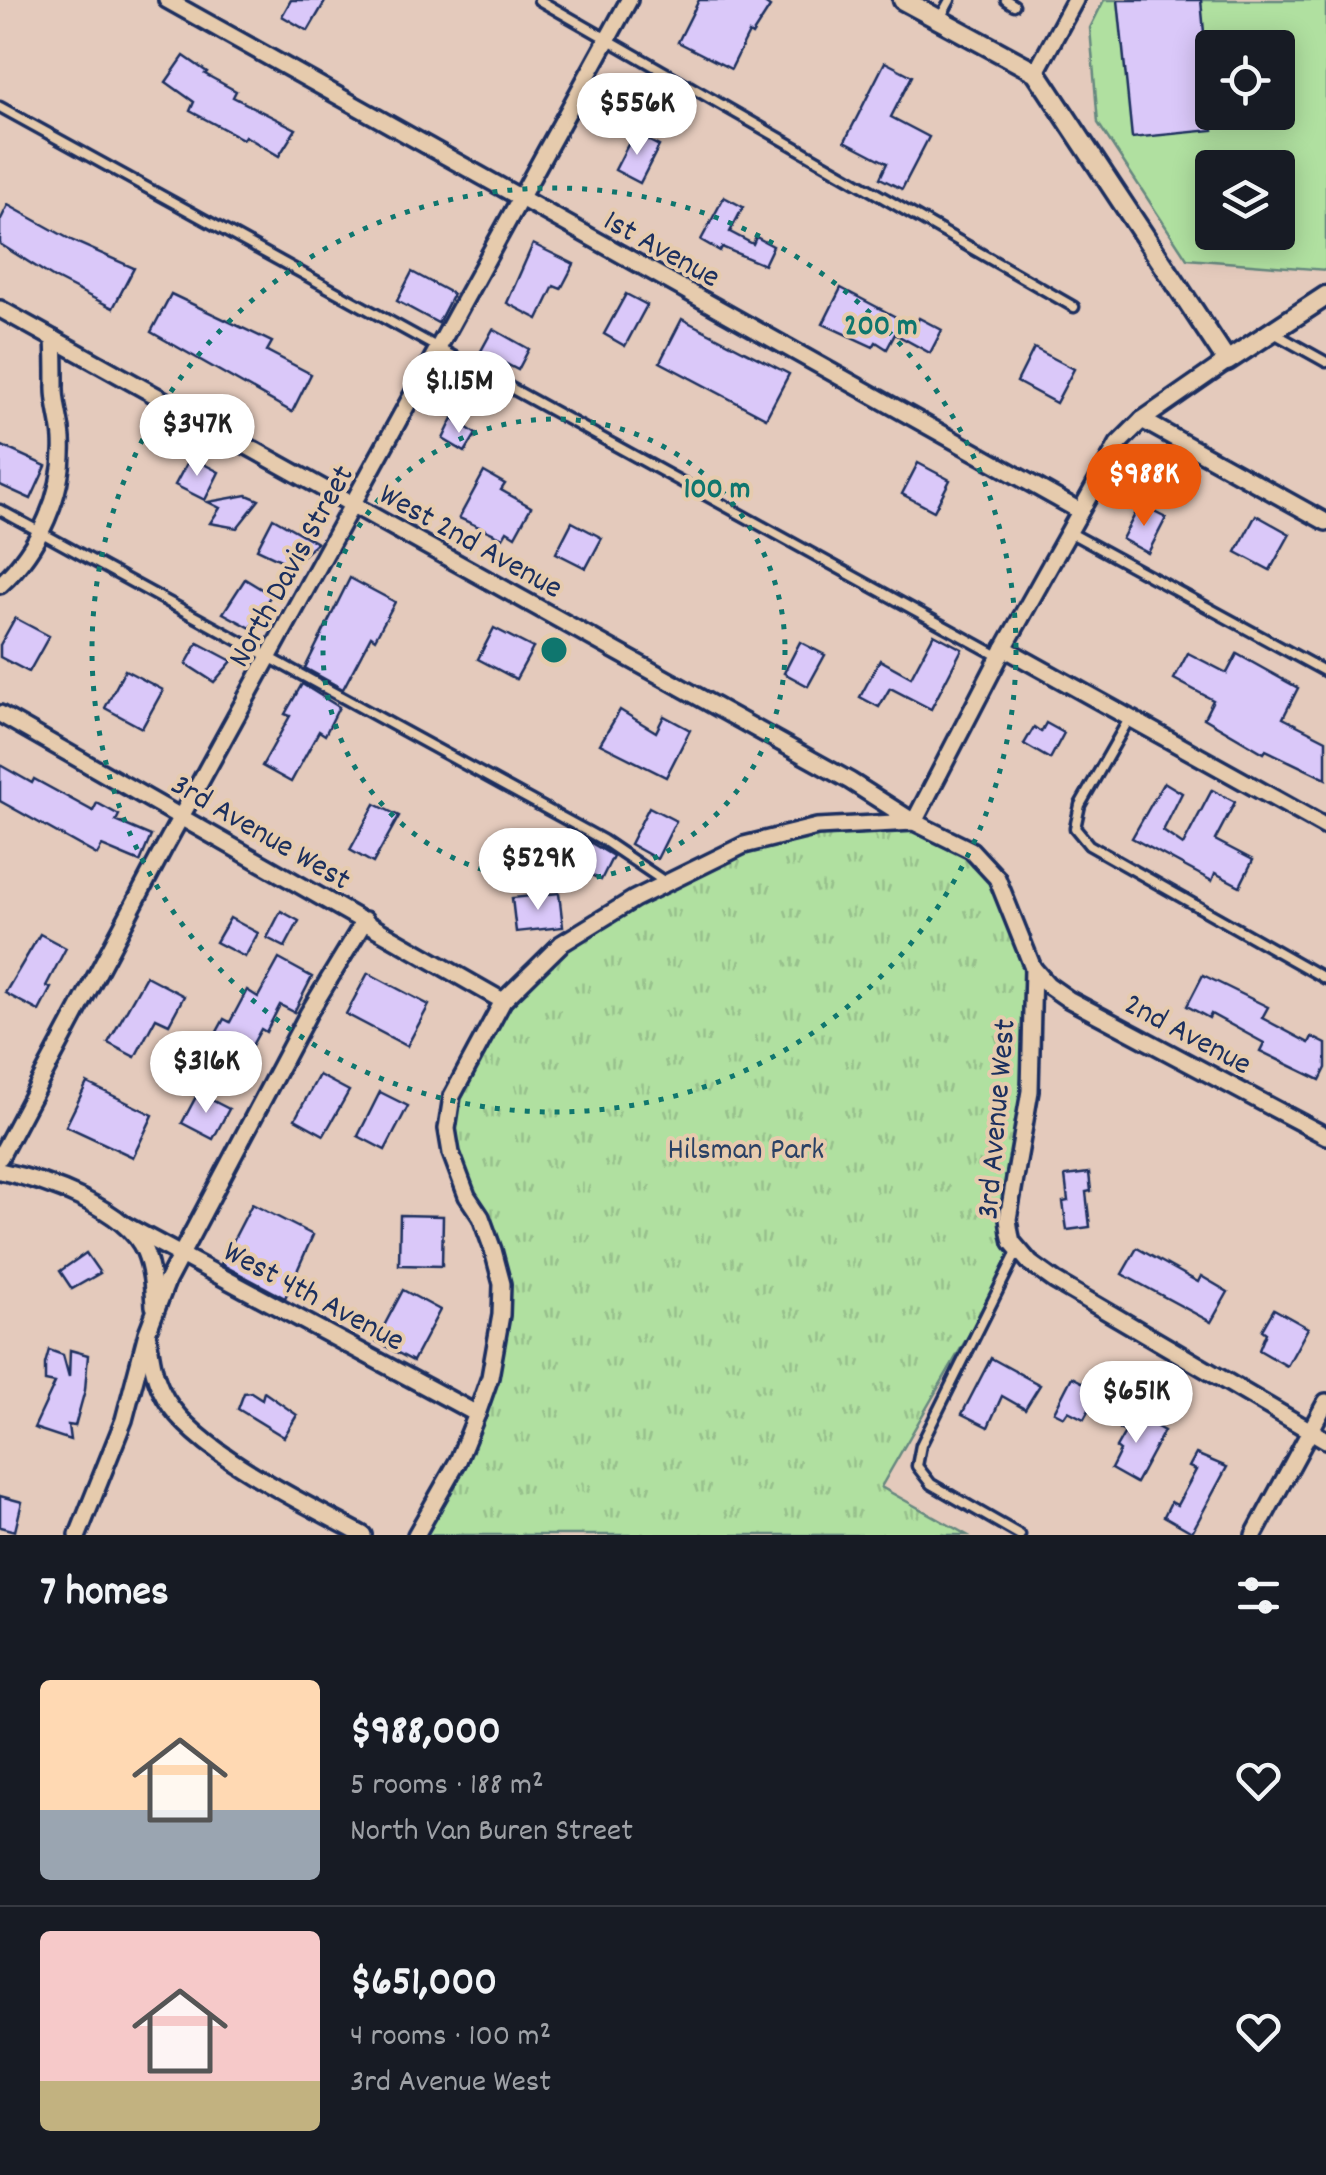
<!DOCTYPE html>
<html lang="en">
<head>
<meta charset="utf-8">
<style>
	body { margin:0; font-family:Dekko,sans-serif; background:#242831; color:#f1f3f6; height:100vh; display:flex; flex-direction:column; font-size:38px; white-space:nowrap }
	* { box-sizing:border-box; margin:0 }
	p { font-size:32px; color:#9ea1a6 }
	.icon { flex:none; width:55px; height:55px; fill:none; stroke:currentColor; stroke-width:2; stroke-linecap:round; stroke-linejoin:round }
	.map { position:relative; height:1535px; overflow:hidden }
	.drawer { display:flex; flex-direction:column; background:#171b24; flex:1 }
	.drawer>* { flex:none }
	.fabs { position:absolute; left:1195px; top:30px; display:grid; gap:20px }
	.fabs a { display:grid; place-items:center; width:100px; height:100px; border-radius:10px; background:#171b24; box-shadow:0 5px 25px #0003; font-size:50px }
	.price { position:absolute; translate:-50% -85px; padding:0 22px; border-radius:35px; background:#fff; color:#222; font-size:32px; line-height:65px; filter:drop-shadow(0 2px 5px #0008) }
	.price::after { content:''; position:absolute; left:50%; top:60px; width:30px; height:22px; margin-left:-15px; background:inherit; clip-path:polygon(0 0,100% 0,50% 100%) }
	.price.active { background:#ea580c; color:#fff }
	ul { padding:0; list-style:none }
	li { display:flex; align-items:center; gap:30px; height:250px; padding:0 40px }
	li+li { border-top:2px solid #363941 }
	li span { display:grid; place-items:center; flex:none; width:280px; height:200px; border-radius:10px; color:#555 }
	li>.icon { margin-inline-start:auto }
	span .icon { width:120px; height:120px; fill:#fffc; stroke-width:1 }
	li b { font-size:42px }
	h2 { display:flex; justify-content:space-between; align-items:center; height:120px; padding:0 40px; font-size:42px }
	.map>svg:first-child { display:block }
	.park { fill:url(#park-tufts); stroke:#66887f; stroke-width:2.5 }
	.pitch { fill:#b0e0a0; stroke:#66887f; stroke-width:2.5; fill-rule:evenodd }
	.building { fill:#dac8f9; stroke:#1b2f5e; stroke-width:2.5 }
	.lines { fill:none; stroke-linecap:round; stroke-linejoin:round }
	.service-casing { stroke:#1b2f5e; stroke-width:15 }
	.minor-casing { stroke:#1b2f5e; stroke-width:22 }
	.tertiary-casing { stroke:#1b2f5e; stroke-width:25 }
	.service { stroke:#e6cbad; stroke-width:8 }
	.minor { stroke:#e6cbad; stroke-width:15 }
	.tertiary { stroke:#e6cbad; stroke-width:18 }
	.ring { fill:none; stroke:#0f766e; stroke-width:5; stroke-dasharray:5 10 }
	.labels { text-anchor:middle; stroke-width:8; stroke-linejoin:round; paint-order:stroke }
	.street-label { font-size:32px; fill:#1b2f5e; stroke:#e6cbad }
	.park-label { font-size:32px; fill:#2a4165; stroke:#e6cbad }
	.centre { fill:#0f766e; stroke:#e6cbad; stroke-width:5 }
	.ring-label { font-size:30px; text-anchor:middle; font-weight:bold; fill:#0f766e; stroke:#e6cbad; stroke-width:8; stroke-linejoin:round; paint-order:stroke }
</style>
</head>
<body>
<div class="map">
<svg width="1326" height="1535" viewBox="0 0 1326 1535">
	<defs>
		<pattern id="park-tufts" width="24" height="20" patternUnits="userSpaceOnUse" patternTransform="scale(2.5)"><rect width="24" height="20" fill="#b0e0a0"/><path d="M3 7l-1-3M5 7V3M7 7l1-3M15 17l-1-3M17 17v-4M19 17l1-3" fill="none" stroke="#97c08c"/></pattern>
	</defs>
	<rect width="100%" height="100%" fill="#e4cabc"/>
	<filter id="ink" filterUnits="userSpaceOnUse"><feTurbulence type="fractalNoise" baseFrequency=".01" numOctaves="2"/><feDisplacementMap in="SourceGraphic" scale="20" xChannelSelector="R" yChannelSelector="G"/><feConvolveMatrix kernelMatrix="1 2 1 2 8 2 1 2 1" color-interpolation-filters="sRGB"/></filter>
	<g filter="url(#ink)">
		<path class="park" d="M910 824 969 851 995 878 1027 960 1029 1091 1007 1220 1017 1251 881 1487 967 1535H420L494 1372 504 1282 453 1151 454 1096 505 1002 593 924 776 837Z"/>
		<path class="pitch" d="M1104 0H1326V270L1187 259 1098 123 1090 28ZM1212 48H1278V112H1212ZM1212 168H1278V232H1212Z"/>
		<g class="building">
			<path d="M291 0H326L308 31 282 16Z"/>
			<path d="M699 0H760L770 7 752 35 749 33 731 69 678 42Z"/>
			<path d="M1118 0H1201L1213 130 1132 138Z"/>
			<path d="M184 56 207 72 205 74 236 91 233 97 296 129 279 156 245 136 243 139 190 111 194 102 166 82Z"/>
			<path d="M885 62 912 76 891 117 929 137 902 189 880 178 887 163 845 141Z"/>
			<path d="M634 133 659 146 640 183 615 170Z"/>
			<path d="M724 197 743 207 730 232 753 244 756 237 773 246 764 265 722 247 720 251 701 240Z"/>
			<path d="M8 205 73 241 134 268 113 308 54 278 0 244V221Z"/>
			<path d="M533 244 574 264 561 289 554 286 538 319 507 303Z"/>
			<path d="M412 272 453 294 438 323 397 301Z"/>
			<path d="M841 288 915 327 919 318 942 330 930 353 895 334 887 349 876 342 873 347 823 324Z"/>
			<path d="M171 294 272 342 267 351 311 374 292 412 151 332Z"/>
			<path d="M626 294 647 305 625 346 604 334Z"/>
			<path d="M682 319 789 374 766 418 660 362Z"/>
			<path d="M493 329 529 349 518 370 481 351Z"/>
			<path d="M1034 348 1074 369 1056 403 1017 382Z"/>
			<path d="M453 418 476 434 465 452 443 439Z"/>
			<path d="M0 445 46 466 31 499 0 485Z"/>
			<path d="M190 457 219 472 205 500 175 485Z"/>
			<path d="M918 463 950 480 934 511 902 494Z"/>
			<path d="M484 472 505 484 501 490 531 507 515 536 507 531 503 538 459 518Z"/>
			<path d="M247 495 259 500 237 528 210 523 220 508 208 502Z"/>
			<path d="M1140 505 1166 518 1148 553 1122 539Z"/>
			<path d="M1256 515 1290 534 1270 570 1236 552Z"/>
			<path d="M273 518 317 543 291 565 257 549Z"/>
			<path d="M572 522 602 538 586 568 556 553Z"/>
			<path d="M350 578 395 602 375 639 371 636 343 689 305 668Z"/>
			<path d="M245 579 271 595 251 628 223 613Z"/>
			<path d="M15 618 49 636 29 672 0 657V645Z"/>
			<path d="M494 628 533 648 516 679 478 659Z"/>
			<path d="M934 634 962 649 931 709 890 688 879 707 860 697 880 660 911 677Z"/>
			<path d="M800 642 825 655 808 686 784 673Z"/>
			<path d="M198 643 232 661 214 682 186 664Z"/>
			<path d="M1188 653 1227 673 1237 654 1298 688 1283 718 1326 740V779L1266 750 1264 753 1204 718 1213 700 1174 679Z"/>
			<path d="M125 670 163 690 142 728 105 708Z"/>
			<path d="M302 684 339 707 325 735 319 731 291 782 262 766 290 716 285 714Z"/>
			<path d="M620 710 656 732 664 716 690 730 666 777 600 744Z"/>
			<path d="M1046 723 1064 733 1050 759 1024 744 1034 727 1041 732Z"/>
			<path d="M0 765 32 783 34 779 93 811 97 803 119 815 116 821 151 836 140 862 102 846 97 855 0 801Z"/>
			<path d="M1164 782 1182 793 1163 831 1183 845 1212 790 1235 802 1215 840 1253 860 1240 886 1215 873 1212 881 1132 838Z"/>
			<path d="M375 804 399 816 373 863 350 850Z"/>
			<path d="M649 807 676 821 657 859 630 844Z"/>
			<path d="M581 837 613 856 601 880 568 863Z"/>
			<path d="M559 893 563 927 516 932 512 898Z"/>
			<path d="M281 911 299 921 285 947 267 938Z"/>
			<path d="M230 918 258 933 245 957 216 942Z"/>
			<path d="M40 934 66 948 46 986 51 988 39 1011 5 993Z"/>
			<path d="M279 959 312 977 294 1012 280 1005 266 1032 261 1029 238 1071 205 1054 224 1019 230 1022 247 990 258 997Z"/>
			<path d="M368 973 429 1005 407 1046 346 1014Z"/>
			<path d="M1203 975 1268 1007 1262 1018 1309 1043 1312 1037 1326 1044V1068L1320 1080 1260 1051 1264 1043 1211 1014 1209 1018 1187 1006Z"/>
			<path d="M146 976 184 996 169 1024 156 1018 135 1057 108 1043Z"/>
			<path d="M319 1075 349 1091 324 1135 295 1119Z"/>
			<path d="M87 1083 153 1115 133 1157 66 1126Z"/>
			<path d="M380 1092 408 1106 385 1150 358 1136Z"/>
			<path d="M198 1093 229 1109 213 1139 182 1123Z"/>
			<path d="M1089 1173 1091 1191 1086 1192 1090 1227 1067 1230 1063 1202 1068 1201 1065 1176Z"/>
			<path d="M252 1204 313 1235 285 1298 221 1264Z"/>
			<path d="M400 1215 443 1216 442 1266 399 1265Z"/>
			<path d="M1137 1248 1198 1282 1201 1276 1228 1292 1211 1322 1122 1274Z"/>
			<path d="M86 1253 100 1273 72 1289 60 1271Z"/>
			<path d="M403 1290 440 1310 413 1361 376 1341Z"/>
			<path d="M1274 1309 1308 1328 1287 1366 1259 1350 1266 1333 1262 1330Z"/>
			<path d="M49 1350 63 1355 69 1377 70 1350 88 1355 85 1390 75 1426 68 1425 70 1440 34 1428 55 1383 45 1381V1364Z"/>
			<path d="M991 1358 1040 1385 1025 1409 1002 1396 988 1427 962 1414Z"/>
			<path d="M1072 1377 1099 1391 1084 1419 1068 1411 1064 1417 1054 1412Z"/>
			<path d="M251 1392 262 1399 264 1392 297 1415 284 1437 238 1409 244 1393Z"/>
			<path d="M1129 1411 1164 1431 1136 1483 1111 1469 1120 1451 1116 1448 1125 1432 1119 1429Z"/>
			<path d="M1196 1454 1227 1467 1192 1532 1164 1516 1171 1502 1177 1505 1196 1470 1189 1467Z"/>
			<path d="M0 1496 22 1502 15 1531 0 1527Z"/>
		</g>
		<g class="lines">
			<defs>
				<g id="service">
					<path d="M539 0 1074 307"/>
					<path d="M1006 0 1014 5"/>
					<path d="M939 20 950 0"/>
					<path d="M0 107 1000 657"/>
					<path d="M1272 332 1326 362"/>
					<path d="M0 510 603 840 665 882"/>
					<path d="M1069 532 1326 672"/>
					<path d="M1129 719 1080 805 1075 828 1089 845 1112 858 1326 979"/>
					<path d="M1018 1250 921 1445 917 1466 931 1484 1020 1535"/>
				</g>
				<g id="minor">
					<path d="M167 0 1080 511"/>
					<path d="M1036 72 1075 0"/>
					<path d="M0 309 850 781 914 822 1004 648 1118 444 1142 420 1227 361"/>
					<path d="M1142 420 1326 522"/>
					<path d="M0 585C39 549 65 493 62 439 61 421 54 403 55 385 55 370 55 355 54 339"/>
					<path d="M1004 648 1326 827"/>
					<path d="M0 714 503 1001"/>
					<path d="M1033 968 1048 985 1068 999 1326 1136"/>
					<path d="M0 1157 166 844 629 0"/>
					<path d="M0 1171C43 1180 127 1208 145 1252 152 1269 153 1288 154 1306"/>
					<path d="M125 1225 477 1414"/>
					<path d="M148 1337C151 1355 153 1374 161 1390 187 1449 307 1504 363 1535"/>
					<path d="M78 1535 124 1420 147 1333 167 1281 308 1014 365 920"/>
					<path d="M416 1535 458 1461 477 1414 490 1377 501 1315 502 1284 493 1250 481 1217 467 1196 451 1153 447 1129 452 1096 503 1001 561 944 634 899 744 845 817 827 914 822 971 850 997 878 1033 968 1030 1091 1008 1219 1010 1233 1012 1242 1030 1263 1055 1281 1326 1440"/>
					<path d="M1254 1535 1326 1402"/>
				</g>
				<path id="tertiary" d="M903 0 1036 72 1227 361 1326 296"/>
			</defs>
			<use href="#service" class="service-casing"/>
			<use href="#minor" class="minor-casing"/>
			<use href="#tertiary" class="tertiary-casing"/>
			<use href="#service" class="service"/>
			<use href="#minor" class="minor"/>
			<use href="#tertiary" class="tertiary"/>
		</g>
	</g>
	<g class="ring">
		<circle cx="554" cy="650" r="231"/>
		<circle cx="554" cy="650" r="462"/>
	</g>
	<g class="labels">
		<g class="street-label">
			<text transform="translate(663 247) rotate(29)" y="11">1st Avenue</text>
			<text transform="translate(472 539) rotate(29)" y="11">West 2nd Avenue</text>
			<text transform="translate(289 565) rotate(-61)" y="11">North Davis Street</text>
			<text transform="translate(262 830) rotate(30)" y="11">3rd Avenue West</text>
			<text transform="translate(1189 1032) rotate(28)" y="11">2nd Avenue</text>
			<text transform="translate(994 1119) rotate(-85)" y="11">3rd Avenue West</text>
			<text transform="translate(315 1294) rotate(28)" y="11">West 4th Avenue</text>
		</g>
		<g class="park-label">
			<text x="746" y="1158">Hilsman Park</text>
		</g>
	</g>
	<circle cx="554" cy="650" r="15" class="centre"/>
	<g class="ring-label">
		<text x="881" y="334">200 m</text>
		<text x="717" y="497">100 m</text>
	</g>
</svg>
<div class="fabs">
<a><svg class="icon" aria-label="locate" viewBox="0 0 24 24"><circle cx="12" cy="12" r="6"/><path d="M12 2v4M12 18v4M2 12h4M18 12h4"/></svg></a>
<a><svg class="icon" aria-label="layers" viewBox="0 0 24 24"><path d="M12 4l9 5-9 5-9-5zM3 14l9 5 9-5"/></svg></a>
</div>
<b class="price" style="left:637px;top:158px">$556K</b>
<b class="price" style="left:459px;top:436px">$1.15M</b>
<b class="price" style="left:197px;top:479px">$347K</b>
<b class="price active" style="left:1144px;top:529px">$988K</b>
<b class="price" style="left:538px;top:913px">$529K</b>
<b class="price" style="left:206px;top:1116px">$316K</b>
<b class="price" style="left:1136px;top:1446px">$651K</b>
</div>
<section class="drawer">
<h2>7 homes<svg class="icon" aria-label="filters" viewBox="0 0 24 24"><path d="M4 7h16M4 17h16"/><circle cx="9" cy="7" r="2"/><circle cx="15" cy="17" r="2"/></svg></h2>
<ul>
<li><span style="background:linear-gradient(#ffd9b3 65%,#9aa5b1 0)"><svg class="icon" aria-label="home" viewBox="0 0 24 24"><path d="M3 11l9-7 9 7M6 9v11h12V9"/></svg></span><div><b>$988,000</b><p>5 rooms · 188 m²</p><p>North Van Buren Street</p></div><svg class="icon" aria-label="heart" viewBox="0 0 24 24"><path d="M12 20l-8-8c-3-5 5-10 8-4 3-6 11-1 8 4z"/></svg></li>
<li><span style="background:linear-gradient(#f6c9c9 75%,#c2b280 0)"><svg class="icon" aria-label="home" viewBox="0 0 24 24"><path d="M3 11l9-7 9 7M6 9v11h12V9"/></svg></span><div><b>$651,000</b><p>4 rooms · 100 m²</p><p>3rd Avenue West</p></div><svg class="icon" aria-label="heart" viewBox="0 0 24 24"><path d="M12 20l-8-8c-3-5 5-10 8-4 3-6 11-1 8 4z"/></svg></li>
</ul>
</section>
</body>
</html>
